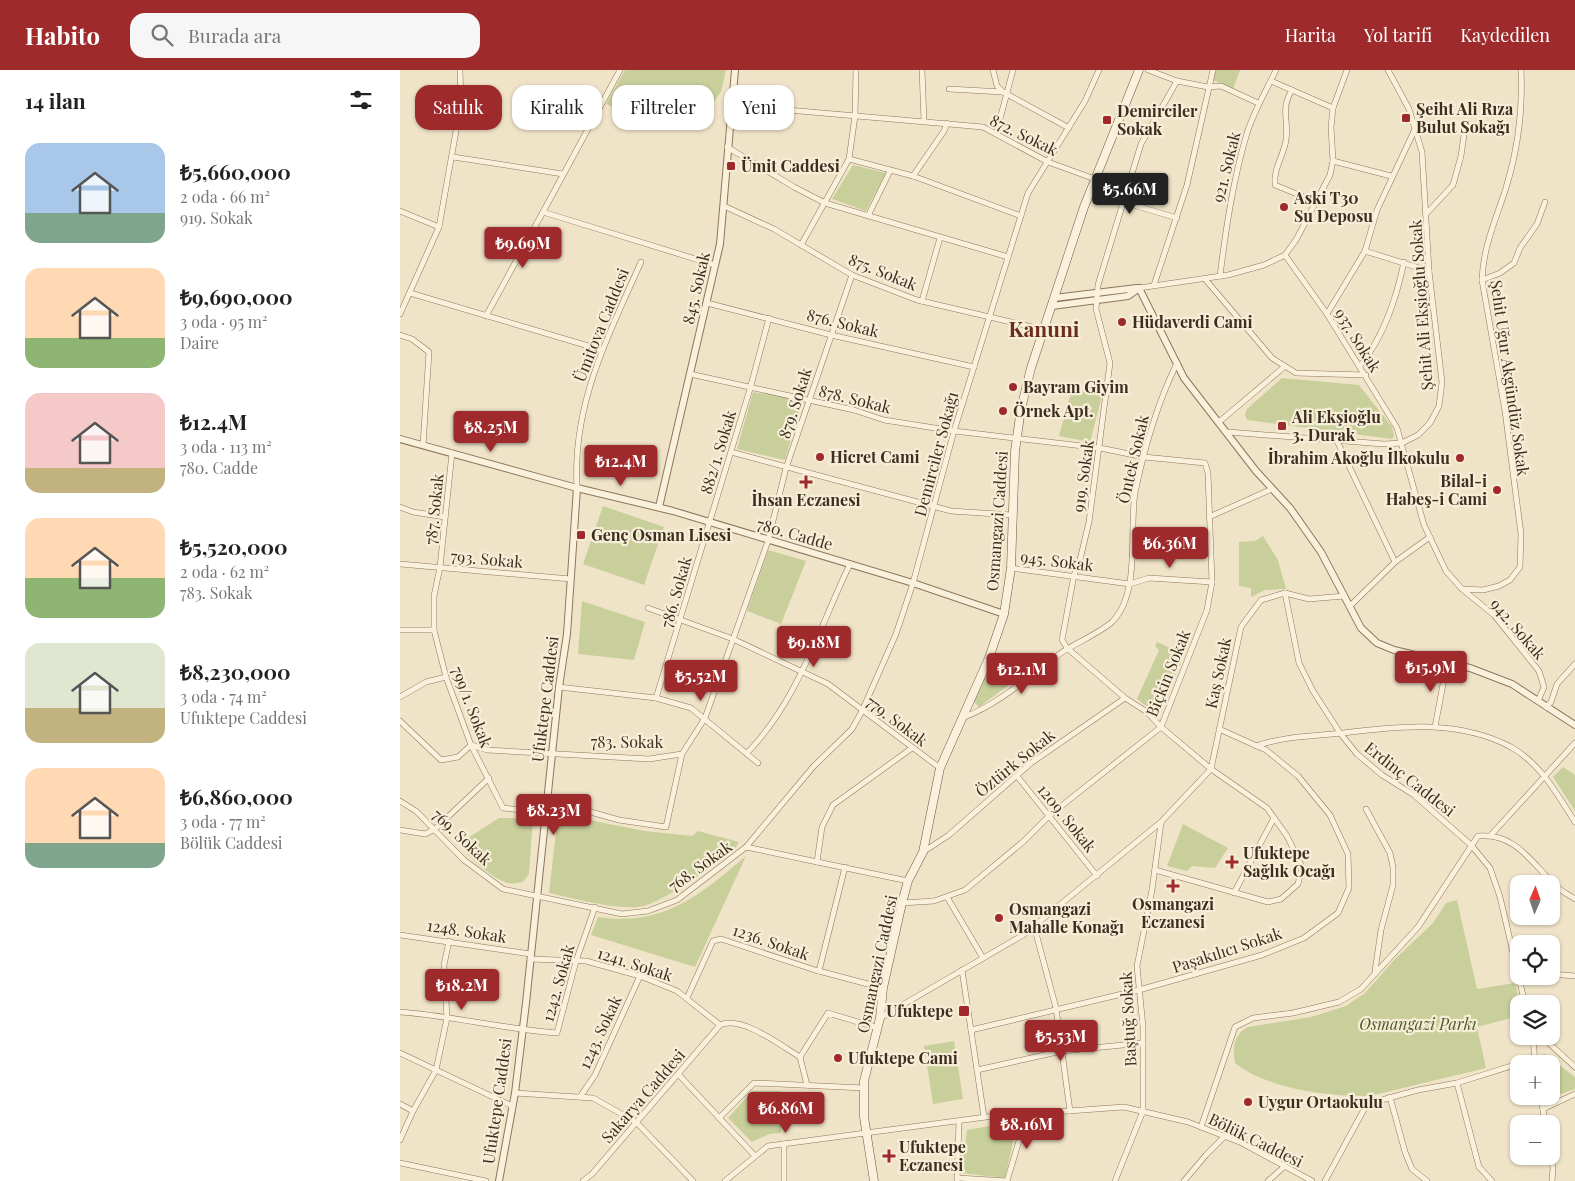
<!DOCTYPE html>
<html lang="tr">
<head>
<meta charset="utf-8">
<style>
	body { margin:0; font-family:"Playfair Display",serif; background:#f6f6f6; color:#222; height:100vh; display:flex; flex-direction:column; font-size:19px; white-space:nowrap }
	* { box-sizing:border-box; margin:0 }
	p { font-size:16px; color:#767676 }
	.icon { flex:none; width:28px; height:28px; fill:none; stroke:currentColor; stroke-width:2; stroke-linecap:round; stroke-linejoin:round }
	.map { position:relative; flex:1; overflow:hidden }
	.sheet { display:flex; flex-direction:column; background:#fff; width:400px }
	.sheet>* { flex:none }
	.guide { position:absolute; left:15px; top:15px; width:475px; height:45px; display:flex; gap:10px }
	.needle { width:32px; rotate:2deg }
	.tools { position:absolute; left:1110px; top:805px; display:grid; gap:10px }
	.tools a { display:grid; place-items:center; width:50px; height:50px; border-radius:10px; background:#fff; box-shadow:0 1px 4px #0004; font-size:25px }
	.price { position:absolute; translate:-50% -42px; padding:0 11px; border-radius:5px; background:#9e2a2b; color:#fff; font-size:16px; line-height:32px; filter:drop-shadow(0 1px 2px #0008) }
	.price::after { content:''; position:absolute; left:50%; top:30px; width:15px; height:11px; margin-left:-8px; background:inherit; clip-path:polygon(0 0,100% 0,50% 100%) }
	.price.on { background:#222; color:#fff }
	ul { padding:0; list-style:none }
	li { display:flex; align-items:center; gap:15px; height:125px; padding:0 25px }
	li span { display:grid; place-items:center; flex:none; width:140px; height:100px; border-radius:15px; color:#555 }
	li>.icon { margin-inline-start:auto }
	span .icon { width:60px; height:60px; fill:#fffc; stroke-width:1 }
	li b { font-size:21px }
	h2 { display:flex; justify-content:space-between; align-items:center; height:60px; padding:0 25px; font-size:21px }
	.tag { padding:0 18px; border-radius:15px; background:#fff; box-shadow:0 1px 4px #0004; font-size:18px; line-height:45px }
	.tag.on { background:#9e2a2b; color:#fff }
	header { display:flex; align-items:center; gap:30px; box-sizing:border-box; height:70px; padding:0 25px; background:#9e2a2b; color:#fff }
	header strong { font-size:24px }
	nav { display:flex; gap:28px; margin-inline-start:auto; font-size:18px }
	.search { width:350px; height:45px; background:#f6f6f6; display:flex; align-items:center; gap:12px; box-sizing:border-box; padding:0 18px; border-radius:15px; color:#767676; font-size:19px }
	main { display:flex; flex:1; min-height:0 }
	.map>svg:first-child { display:block }
	.green { fill:#c9cf9b }
	.lines { fill:none; stroke-linecap:round; stroke-linejoin:round }
	.minor-casing { stroke:#8d765c; stroke-width:6 }
	.tertiary-casing { stroke:#8d765c; stroke-width:8 }
	.secondary-casing { stroke:#6f573f; stroke-width:9 }
	.minor { stroke:#faf1dc; stroke-width:5 }
	.tertiary { stroke:#faf1dc; stroke-width:6 }
	.secondary { stroke:#faf1dc; stroke-width:8 }
	.poi-dot { fill:#9e2a2b; stroke:#f7eed8; stroke-width:2 }
	.labels { text-anchor:middle; stroke-width:4.5; stroke-linejoin:round; paint-order:stroke }
	.poi-label { font-size:16px; font-weight:bold; fill:#3d2e20; stroke:#f7eed8; text-anchor:start }
	.street-label { font-size:16px; fill:#3d2e20; stroke:#f7eed8 }
	.park-label { font-size:16px; font-style:italic; fill:#4d5a26; stroke:#f7eed8 }
	.district-label { font-size:21px; font-weight:bold; fill:#6b2e1e; stroke:#f7eed8 }
</style>
</head>
<body>
<header>
<strong>Habito</strong>
<div class="search"><svg class="icon" aria-label="search" viewBox="0 0 24 24"><circle cx="10" cy="10" r="6"/><path d="M15 15l6 6"/></svg>Burada ara</div>
<nav><a>Harita</a><a>Yol tarifi</a><a>Kaydedilen</a></nav>
</header>
<main>
<section class="sheet">
<h2>14 ilan<svg class="icon" aria-label="filters" viewBox="0 0 24 24"><path d="M4 7h16M4 17h16"/><circle cx="9" cy="7" r="2"/><circle cx="15" cy="17" r="2"/></svg></h2>
<ul>
<li><span style="background:linear-gradient(#a9c7e8 70%,#7fa58c 0)"><svg class="icon" aria-label="home" viewBox="0 0 24 24"><path d="M3 11l9-7 9 7M6 9v11h12V9"/></svg></span><div><b>₺5,660,000</b><p>2 oda · 66 m²</p><p>919. Sokak</p></div></li>
<li><span style="background:linear-gradient(#ffd9b3 70%,#8fb573 0)"><svg class="icon" aria-label="home" viewBox="0 0 24 24"><path d="M3 11l9-7 9 7M6 9v11h12V9"/></svg></span><div><b>₺9,690,000</b><p>3 oda · 95 m²</p><p>Daire</p></div></li>
<li><span style="background:linear-gradient(#f6c9c9 75%,#c2b280 0)"><svg class="icon" aria-label="home" viewBox="0 0 24 24"><path d="M3 11l9-7 9 7M6 9v11h12V9"/></svg></span><div><b>₺12.4M</b><p>3 oda · 113 m²</p><p>780. Cadde</p></div></li>
<li><span style="background:linear-gradient(#ffd9b3 60%,#8fb573 0)"><svg class="icon" aria-label="home" viewBox="0 0 24 24"><path d="M3 11l9-7 9 7M6 9v11h12V9"/></svg></span><div><b>₺5,520,000</b><p>2 oda · 62 m²</p><p>783. Sokak</p></div></li>
<li><span style="background:linear-gradient(#dfe7d0 65%,#c2b280 0)"><svg class="icon" aria-label="home" viewBox="0 0 24 24"><path d="M3 11l9-7 9 7M6 9v11h12V9"/></svg></span><div><b>₺8,230,000</b><p>3 oda · 74 m²</p><p>Ufuktepe Caddesi</p></div></li>
<li><span style="background:linear-gradient(#ffd9b3 75%,#7fa58c 0)"><svg class="icon" aria-label="home" viewBox="0 0 24 24"><path d="M3 11l9-7 9 7M6 9v11h12V9"/></svg></span><div><b>₺6,860,000</b><p>3 oda · 77 m²</p><p>Bölük Caddesi</p></div></li>
</ul>
</section>
<div class="map">
<svg width="1175" height="1111" viewBox="0 0 1175 1111">
	<rect width="100%" height="100%" fill="#f0e4c8"/>
	<g class="green">
		<path d="M225 0H326L321 22 295 57 224 34 222 38 217 39 206 34Z"/>
		<path d="M816 0H840L833 19 813 10Z"/>
		<path d="M453 95 486 103 466 141 432 129Z"/>
		<path d="M882 308 959 315 992 357 994 366 992 369 847 350 845 345 847 339Z"/>
		<path d="M672 319 702 326 690 372 659 366Z"/>
		<path d="M353 322 402 331 385 390 337 379Z"/>
		<path d="M203 436 264 457 244 515 183 494Z"/>
		<path d="M863 466 878 490 886 519 865 520 851 527V518L839 516V472L855 471Z"/>
		<path d="M368 480 406 491 381 554 347 541Z"/>
		<path d="M182 531 245 552 234 590 178 584Z"/>
		<path d="M757 572 784 584 759 646 737 629 759 580 755 576Z"/>
		<path d="M589 597 617 609 579 637 574 632Z"/>
		<path d="M1163 697 1175 705V741L1153 707Z"/>
		<path d="M158 744 245 761 292 766 298 761 339 772 335 779C311 796 274 825 247 835 225 843 173 828 149 823Z"/>
		<path d="M99 748H133L129 804 123 812C118 813 112 814 108 813 93 809 66 786 60 773Z"/>
		<path d="M783 754 828 778 815 798 792 796 787 801 767 796Z"/>
		<path d="M346 786 295 897 191 865 198 847C263 857 300 825 346 786Z"/>
		<path d="M1057 830 1077 919 1115 913 1120 934 1119 946 1077 957 1086 998 970 1026C930 1027 867 1019 835 993 832 978 834 964 848 957L911 947 946 936 965 923 995 889 1033 853 1046 833Z"/>
		<path d="M554 971 563 1029 533 1034 524 976Z"/>
		<path d="M1145 984 1175 1007V1019L1149 1028V1026H1151V994H1142L1140 985Z"/>
		<path d="M352 1021H381V1063L369 1064 352 1072 328 1048Z"/>
		<path d="M601 1054 614 1068 605 1108 561 1103 567 1060Z"/>
	</g>
	<g class="lines">
		<defs>
			<g id="minor">
				<path d="M220 0 143 142 315 195"/>
				<path d="M522 0 524 51"/>
				<path d="M593 0 597 16 603 22"/>
				<path d="M748 0 777 11 808 17 821 16 858 33"/>
				<path d="M871 11 933 38"/>
				<path d="M549 19 603 22 669 58"/>
				<path d="M892 20C880 39 889 50 886 70 884 85 873 99 875 115L916 132"/>
				<path d="M331 35 583 57 648 92 695 109"/>
				<path d="M596 64 613 0"/>
				<path d="M327 77 394 117 425 133 608 187"/>
				<path d="M53 87 163 104"/>
				<path d="M449 89 513 106 621 146"/>
				<path d="M933 91 991 106"/>
				<path d="M513 106 544 61 547 53"/>
				<path d="M690 122 777 148"/>
				<path d="M324 136 374 159 452 205 517 230 645 260"/>
				<path d="M0 141 39 157"/>
				<path d="M1026 144 1053 115 1061 86 1065 58"/>
				<path d="M468 146 490 101"/>
				<path d="M401 175 449 89 455 46 456 0"/>
				<path d="M965 181 1029 201"/>
				<path d="M885 185 927 244 997 358 1024 455 1046 501 1062 519 1094 545 1139 601 1144 617 1138 631"/>
				<path d="M820 206C826 158 833 110 847 63 854 41 866 21 876 0"/>
				<path d="M805 209 872 288 896 303 966 305"/>
				<path d="M1082 210 1100 203 1114 193 1120 178 1137 154 1145 132"/>
				<path d="M754 215 787 115 813 0"/>
				<path d="M739 218 828 205 864 195 885 185 896 170 930 105 933 91 931 57 933 38 947 0"/>
				<path d="M10 223 202 280"/>
				<path d="M522 231 540 168"/>
				<path d="M307 233 431 265 574 297"/>
				<path d="M0 244 39 157 61 33 60 0"/>
				<path d="M927 244 965 181 977 140 1015 59"/>
				<path d="M86 246 143 142"/>
				<path d="M0 265 12 269 29 282 23 375"/>
				<path d="M960 296C984 266 996 230 1004 192"/>
				<path d="M290 304 454 340 484 350 554 361 700 378 744 387 805 393 808 403 812 512 807 540 761 657 650 745 624 771 565 820 534 831 502 833"/>
				<path d="M819 352 884 297"/>
				<path d="M828 362 984 374 1002 373 1018 365 1030 353 1039 336 1042 312 1029 201 1022 82 1009 39 988 0"/>
				<path d="M937 371 995 492 1030 467"/>
				<path d="M331 382 551 441 612 445"/>
				<path d="M52 383 40 497 34 526V560L46 607 71 675 103 738 146 743"/>
				<path d="M177 418C172 334 208 267 241 192"/>
				<path d="M0 437 13 442 45 447"/>
				<path d="M809 447 872 419"/>
				<path d="M0 494 171 509"/>
				<path d="M611 498 730 514 749 508 812 512"/>
				<path d="M1062 519 1083 520 1099 516 1110 510 1120 497 1121 464 1105 341 1082 210C1083 177 1096 149 1106 118 1118 79 1123 40 1121 0"/>
				<path d="M885 523 899 593 913 621 940 663 957 684 982 705 1014 725 1071 775 1090 798 1100 827 1125 934"/>
				<path d="M950 536 995 492"/>
				<path d="M248 538 333 569 428 614 540 698"/>
				<path d="M0 560H34"/>
				<path d="M159 617 256 628 291 638 358 693"/>
				<path d="M0 627 26 612 46 607"/>
				<path d="M256 628 350 319 369 248"/>
				<path d="M1146 637 1151 632 1157 614 1175 594"/>
				<path d="M562 648C597 635 625 610 654 588 670 575 699 564 712 552 741 523 729 461 735 423 744 379 757 334 777 293"/>
				<path d="M0 651 41 690 58 687 71 675 87 680 249 689 282 684 305 648 368 471 386 398 452 205"/>
				<path d="M1035 657 1047 593"/>
				<path d="M856 676C885 666 913 666 943 663 999 656 1058 649 1111 677 1141 694 1157 724 1175 752"/>
				<path d="M347 683C398 631 419 558 450 494"/>
				<path d="M617 706 697 806"/>
				<path d="M0 731 16 741 64 790 103 819 222 844 248 841 277 830 346 777 508 811"/>
				<path d="M146 736 173 737 219 750 266 757 282 684"/>
				<path d="M966 739 990 783 993 797V815L981 860 975 901"/>
				<path d="M0 760 25 764 35 759 89 708"/>
				<path d="M1091 765 1175 673"/>
				<path d="M346 777 413 697 452 659 462 641 496 564 513 513 554 361 628 123 685 31 699 0"/>
				<path d="M523 782 549 765 631 693 725 628"/>
				<path d="M417 792 422 757 433 735 512 678"/>
				<path d="M755 800 868 832 881 829 898 814 902 797 887 766 867 738 811 699 761 657 747 642 725 628 667 578 662 570 674 505 679 494 689 452 710 293 696 239 698 215 741 74 777 11"/>
				<path d="M834 823 874 748"/>
				<path d="M547 827 583 888"/>
				<path d="M634 856 656 938 670 1041"/>
				<path d="M0 865 131 884"/>
				<path d="M130 889 186 891 240 906 277 921 320 955C341 945 380 975 400 987L407 1015"/>
				<path d="M562 900 584 1047"/>
				<path d="M419 901 445 797"/>
				<path d="M1151 904 1175 906"/>
				<path d="M1119 912 1141 906"/>
				<path d="M287 928 313 871 321 869 415 900 483 918"/>
				<path d="M0 942C53 946 104 959 157 963L176 891 195 837"/>
				<path d="M480 948 623 865 761 752 811 699 841 557 861 530 885 523 909 529 944 526"/>
				<path d="M571 960 739 920 862 885 904 868 938 843 949 818 948 784 930 745 898 706 866 680 819 659"/>
				<path d="M1133 966 1135 994"/>
				<path d="M1141 966 1175 997"/>
				<path d="M0 983 112 1036"/>
				<path d="M400 987 428 943 478 958"/>
				<path d="M577 1000 662 981 743 973"/>
				<path d="M278 1004 355 1086"/>
				<path d="M1057 1013 1079 1097 1092 1111"/>
				<path d="M115 1023 193 1028 236 1052 293 1111"/>
				<path d="M1141 1026 1145 1054"/>
				<path d="M180 1027 195 1005 240 906"/>
				<path d="M990 1027 1005 1082 1012 1099 1027 1111"/>
				<path d="M0 1034 13 1041"/>
				<path d="M1143 1039 1175 1024"/>
				<path d="M319 1048 354 1013 464 1018"/>
				<path d="M801 1057 835 957 853 948 893 943 939 932 961 919 1018 857 1078 766C1117 763 1131 793 1156 816 1161 821 1169 825 1175 829"/>
				<path d="M0 1070 13 1041 36 1000 47 948 44 895 49 871"/>
				<path d="M1151 1086 1153 1098 1152 1111"/>
				<path d="M0 1093 86 1111"/>
				<path d="M558 1108 607 1111"/>
				<path d="M183 1111 192 1104 320 955"/>
				<path d="M325 1111 368 1076 586 1047 724 1037 788 1052 842 1073 912 1111"/>
				<path d="M384 1111V1074"/>
				<path d="M557 1111 559 1051"/>
				<path d="M607 1111 627 1044"/>
				<path d="M715 1111 743 1041V957L737 896 752 820 761 753"/>
				<path d="M784 1111 806 1085 825 1066"/>
				<path d="M868 1111 885 1096"/>
				<path d="M925 1111 967 1034 1018 1020 1057 1013 1134 989"/>
			</g>
			<g id="tertiary">
				<path d="M739 218 784 308 856 401 890 438 921 482 961 558 977 573 994 580 1070 598 1112 614 1175 655"/>
				<path d="M654 228 737 218"/>
				<path d="M652 236 728 226 739 218"/>
				<path d="M0 369 177 418 273 441 513 513 604 544"/>
				<path d="M259 437 320 174 335 0"/>
				<path d="M99 1111 115 1023 126 933 159 617 167 564 177 418"/>
			</g>
			<path id="secondary" d="M474 1111 464 1047V1011L480 948 483 918 502 833 508 811 523 782 540 698 589 588 604 544 611 498 615 381 621 339 631 298 684 137 739 0"/>
		</defs>
		<use href="#minor" class="minor-casing"/>
		<use href="#tertiary" class="tertiary-casing"/>
		<use href="#secondary" class="secondary-casing"/>
		<use href="#minor" class="minor"/>
		<use href="#tertiary" class="tertiary"/>
		<use href="#secondary" class="secondary"/>
	</g>
	<g class="poi-dot">
		<rect x="1001" y="43" width="10" height="10" rx="2.5"/>
		<rect x="702" y="45" width="10" height="10" rx="2.5"/>
		<rect x="326" y="91" width="10" height="10" rx="2.5"/>
		<circle cx="884" cy="137" r="5"/>
		<circle cx="722" cy="252" r="5"/>
		<circle cx="613" cy="317" r="5"/>
		<circle cx="603" cy="341" r="5"/>
		<rect x="877" y="351" width="10" height="10" rx="2.5"/>
		<circle cx="420" cy="387" r="5"/>
		<circle cx="1060" cy="388" r="5"/>
		<path d="M403.5 404.5h5v5h5v5h-5v5h-5v-5h-5v-5h5z"/>
		<circle cx="1097" cy="420" r="5"/>
		<rect x="176" y="460" width="10" height="10" rx="2.5"/>
		<path d="M829.5 784.5h5v5h5v5h-5v5h-5v-5h-5v-5h5z"/>
		<path d="M770.5 808.5h5v5h5v5h-5v5h-5v-5h-5v-5h5z"/>
		<circle cx="599" cy="848" r="5"/>
		<rect x="558" y="935" width="12" height="12" rx="2.5"/>
		<circle cx="438" cy="988" r="5"/>
		<circle cx="848" cy="1032" r="5"/>
		<path d="M486.5 1078.5h5v5h5v5h-5v5h-5v-5h-5v-5h5z"/>
	</g>
	<g class="labels">
		<g class="poi-label">
			<text x="1016" y="45">Şeiht Ali Rıza<tspan x="1016" dy="18">Bulut Sokağı</tspan></text>
			<text x="717" y="47">Demirciler<tspan x="717" dy="18">Sokak</tspan></text>
			<text x="341" y="102">Ümit Caddesi</text>
			<text x="894" y="134">Aski T30<tspan x="894" dy="18">Su Deposu</tspan></text>
			<text x="732" y="258">Hüdaverdi Cami</text>
			<text x="623" y="323">Bayram Giyim</text>
			<text x="613" y="347">Örnek Apt.</text>
			<text x="892" y="353">Ali Ekşioğlu<tspan x="892" dy="18">3. Durak</tspan></text>
			<text x="430" y="393">Hicret Cami</text>
			<text x="1050" y="394" text-anchor="end">İbrahim Akoğlu İlkokulu</text>
			<text x="1087" y="417" text-anchor="end">Bilal-i<tspan x="1087" dy="18">Habeş-i Cami</tspan></text>
			<text x="406" y="436" text-anchor="middle">İhsan Eczanesi</text>
			<text x="191" y="471">Genç Osman Lisesi</text>
			<text x="843" y="789">Ufuktepe<tspan x="843" dy="18">Sağlık Ocağı</tspan></text>
			<text x="773" y="840" text-anchor="middle">Osmangazi<tspan x="773" dy="18">Eczanesi</tspan></text>
			<text x="609" y="845">Osmangazi<tspan x="609" dy="18">Mahalle Konağı</tspan></text>
			<text x="553" y="947" text-anchor="end">Ufuktepe</text>
			<text x="448" y="994">Ufuktepe Cami</text>
			<text x="858" y="1038">Uygur Ortaokulu</text>
			<text x="499" y="1083">Ufuktepe<tspan x="499" dy="18">Eczanesi</tspan></text>
		</g>
		<g class="street-label">
			<text transform="translate(624 65) rotate(26)" y="6">872. Sokak</text>
			<text transform="translate(826 97) rotate(-76)" y="6">921. Sokak</text>
			<text transform="translate(483 202) rotate(22)" y="6">875. Sokak</text>
			<text transform="translate(296 218) rotate(-77)" y="6">845. Sokak</text>
			<text transform="translate(1021 235) rotate(-94)" y="6">Şehit Ali Ekşioğlu Sokak</text>
			<text transform="translate(443 253) rotate(14)" y="6">876. Sokak</text>
			<text transform="translate(201 255) rotate(-68)" y="6">Ümitova Caddesi</text>
			<text transform="translate(958 270) rotate(58)" y="6">937. Sokak</text>
			<text transform="translate(1110 308) rotate(82)" y="6">Şehit Uğur Akgündüz Sokak</text>
			<text transform="translate(455 329) rotate(14)" y="6">878. Sokak</text>
			<text transform="translate(395 333) rotate(-72)" y="6">879. Sokak</text>
			<text transform="translate(318 382) rotate(-73)" y="6">882/1. Sokak</text>
			<text transform="translate(536 384) rotate(-75)" y="6">Demirciler Sokağı</text>
			<text transform="translate(733 389) rotate(-77)" y="6">Öntek Sokak</text>
			<text transform="translate(683 406) rotate(-82)" y="6">919. Sokak</text>
			<text transform="translate(34 439) rotate(-84)" y="6">787. Sokak</text>
			<text transform="translate(597 451) rotate(-86)" y="6">Osmangazi Caddesi</text>
			<text transform="translate(395 464) rotate(16)" y="6">780. Cadde</text>
			<text transform="translate(87 489) rotate(5)" y="6">793. Sokak</text>
			<text transform="translate(657 491) rotate(7)" y="6">945. Sokak</text>
			<text transform="translate(276 522) rotate(-74)" y="6">786. Sokak</text>
			<text transform="translate(1118 559) rotate(49)" y="6">942. Sokak</text>
			<text transform="translate(768 603) rotate(-68)" y="6">Biçkin Sokak</text>
			<text transform="translate(818 603) rotate(-78)" y="6">Kaş Sokak</text>
			<text transform="translate(145 629) rotate(-83)" y="6">Ufuktepe Caddesi</text>
			<text transform="translate(72 637) rotate(69)" y="6">799/1. Sokak</text>
			<text transform="translate(497 651) rotate(37)" y="6">779. Sokak</text>
			<text x="227" y="678">783. Sokak</text>
			<text transform="translate(615 693) rotate(-39)" y="6">Öztürk Sokak</text>
			<text transform="translate(1010 709) rotate(38)" y="6">Erdinç Caddesi</text>
			<text transform="translate(667 748) rotate(51)" y="6">1209. Sokak</text>
			<text transform="translate(62 767) rotate(43)" y="6">769. Sokak</text>
			<text transform="translate(300 796) rotate(-36)" y="6">768. Sokak</text>
			<text transform="translate(67 861) rotate(9)" y="6">1248. Sokak</text>
			<text transform="translate(371 872) rotate(19)" y="6">1236. Sokak</text>
			<text transform="translate(827 880) rotate(-18)" y="6">Paşakılıcı Sokak</text>
			<text transform="translate(235 894) rotate(18)" y="6">1241. Sokak</text>
			<text transform="translate(477 894) rotate(-78)" y="6">Osmangazi Caddesi</text>
			<text transform="translate(158 913) rotate(-74)" y="6">1242. Sokak</text>
			<text transform="translate(728 949) rotate(-93)" y="6">Baştuğ Sokak</text>
			<text transform="translate(200 962) rotate(-65)" y="6">1243. Sokak</text>
			<text transform="translate(243 1026) rotate(-49)" y="6">Sakarya Caddesi</text>
			<text transform="translate(97 1031) rotate(-82)" y="6">Ufuktepe Caddesi</text>
			<text transform="translate(856 1070) rotate(26)" y="6">Bölük Caddesi</text>
		</g>
		<g class="park-label">
			<text x="1018" y="960">Osmangazi Parkı</text>
		</g>
		<g class="district-label">
			<text x="644" y="267">Kanuni</text>
		</g>
	</g>
</svg>
<div class="tools">
<a><svg class="needle" viewBox="-14 -14 28 28"><path d="M0-13l5 13h-10z" fill="#e53935"/><path d="M0 13l5-13h-10z" fill="#767676"/></svg></a>
<a><svg class="icon" aria-label="locate" viewBox="0 0 24 24"><circle cx="12" cy="12" r="6"/><path d="M12 2v4M12 18v4M2 12h4M18 12h4"/></svg></a>
<a><svg class="icon" aria-label="layers" viewBox="0 0 24 24"><path d="M12 4l9 5-9 5-9-5zM3 14l9 5 9-5"/></svg></a>
<a>+</a>
<a>−</a>
</div>
<b class="price on" style="left:730px;top:145px">₺5.66M</b>
<b class="price" style="left:123px;top:199px">₺9.69M</b>
<b class="price" style="left:91px;top:383px">₺8.25M</b>
<b class="price" style="left:221px;top:417px">₺12.4M</b>
<b class="price" style="left:770px;top:499px">₺6.36M</b>
<b class="price" style="left:414px;top:598px">₺9.18M</b>
<b class="price" style="left:1031px;top:623px">₺15.9M</b>
<b class="price" style="left:622px;top:625px">₺12.1M</b>
<b class="price" style="left:301px;top:632px">₺5.52M</b>
<b class="price" style="left:154px;top:766px">₺8.23M</b>
<b class="price" style="left:62px;top:941px">₺18.2M</b>
<b class="price" style="left:661px;top:992px">₺5.53M</b>
<b class="price" style="left:386px;top:1064px">₺6.86M</b>
<b class="price" style="left:627px;top:1080px">₺8.16M</b>
<div class="guide">
<a class="tag on">Satılık</a>
<a class="tag">Kiralık</a>
<a class="tag">Filtreler</a>
<a class="tag">Yeni</a>
</div>
</div>
</main>
</body>
</html>
